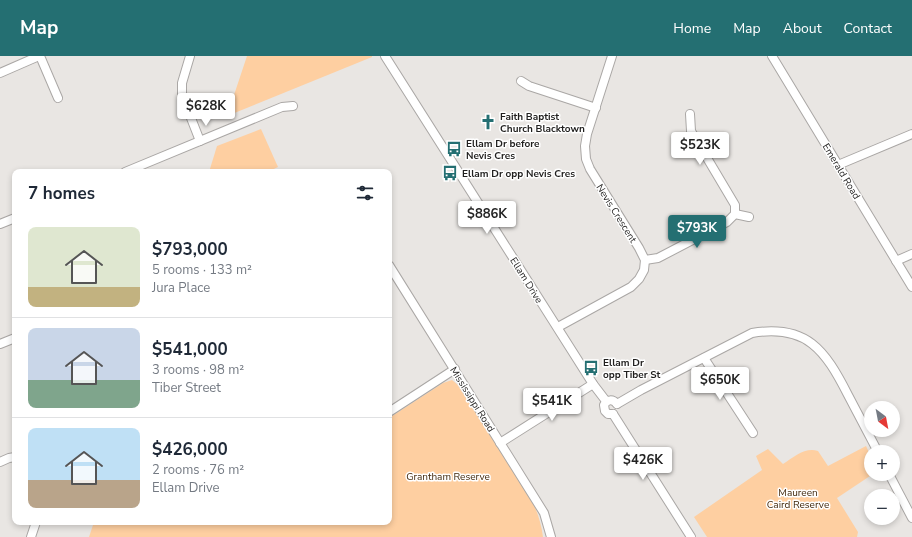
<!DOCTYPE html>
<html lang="en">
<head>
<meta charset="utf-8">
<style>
	body { margin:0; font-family:"Nunito Sans",sans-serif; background:#f6f6f7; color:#1f2937; height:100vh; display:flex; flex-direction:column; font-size:15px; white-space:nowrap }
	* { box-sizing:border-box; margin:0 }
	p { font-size:13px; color:#747a83 }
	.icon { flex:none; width:22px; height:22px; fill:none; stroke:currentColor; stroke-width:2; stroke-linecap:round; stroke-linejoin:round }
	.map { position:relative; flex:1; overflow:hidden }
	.drawer { position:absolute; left:12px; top:113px; width:380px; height:356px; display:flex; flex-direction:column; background:#fff; border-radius:8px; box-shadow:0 2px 6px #0003 }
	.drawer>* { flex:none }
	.needle { width:26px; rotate:148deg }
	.tools { position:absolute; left:864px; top:345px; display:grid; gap:8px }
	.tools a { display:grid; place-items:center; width:36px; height:36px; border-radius:50%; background:#fff; box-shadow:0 2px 6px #0003; font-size:20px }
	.price { position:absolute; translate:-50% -34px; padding:0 9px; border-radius:4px; background:#fff; color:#222; font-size:13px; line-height:26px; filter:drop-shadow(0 1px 2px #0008) }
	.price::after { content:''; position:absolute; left:50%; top:24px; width:12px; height:9px; margin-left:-6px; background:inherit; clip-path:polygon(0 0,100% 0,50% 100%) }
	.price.current { background:#246f72; color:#fff }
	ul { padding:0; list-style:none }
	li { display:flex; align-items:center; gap:12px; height:100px; padding:0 16px }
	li+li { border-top:1px solid #e0e1e3 }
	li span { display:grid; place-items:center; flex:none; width:112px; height:80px; border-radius:8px; color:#555 }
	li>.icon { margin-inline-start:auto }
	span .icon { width:48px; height:48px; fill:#fffc; stroke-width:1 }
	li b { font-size:17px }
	h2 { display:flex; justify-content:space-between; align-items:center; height:48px; padding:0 16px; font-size:17px }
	header { display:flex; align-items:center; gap:24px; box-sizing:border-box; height:56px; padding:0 20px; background:#246f72; color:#fff }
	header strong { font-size:19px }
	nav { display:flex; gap:22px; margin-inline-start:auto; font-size:14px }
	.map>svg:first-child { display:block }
	.green { fill:#fecfa1 }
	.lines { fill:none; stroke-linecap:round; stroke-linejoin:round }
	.minor-casing { stroke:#aaa7a5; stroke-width:10 }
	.minor { stroke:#fff; stroke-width:8 }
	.labels { text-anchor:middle; stroke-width:3; stroke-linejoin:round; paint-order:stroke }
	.poi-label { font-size:10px; font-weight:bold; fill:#201f1e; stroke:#fff; text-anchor:start }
	.street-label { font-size:10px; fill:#201f1e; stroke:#fff }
	.park-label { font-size:10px; fill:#40270b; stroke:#fff }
</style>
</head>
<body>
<header>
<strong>Map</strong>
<nav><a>Home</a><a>Map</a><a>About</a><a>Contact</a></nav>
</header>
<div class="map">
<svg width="912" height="481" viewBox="0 0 912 481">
	<rect width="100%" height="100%" fill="#e9e6e3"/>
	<g class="green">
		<path d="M247 0H372V1L227 60Z"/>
		<path d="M261 73 278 111 267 116H209L217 90Z"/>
		<path d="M452 324 458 329 463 337 529 438C536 452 541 465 543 481H89L94 466H389V362L443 327Z"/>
		<path d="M866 390 871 401V418H873L837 442 858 476 857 481H707L694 461 762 414 756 400 768 393 783 408C794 401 805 391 818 395L828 410Z"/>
	</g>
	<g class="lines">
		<defs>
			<g id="minor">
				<path d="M40 0 58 42"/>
				<path d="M190 0 182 27V39L200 85"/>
				<path d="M385 0 593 328 606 345"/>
				<path d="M772 0 912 231"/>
				<path d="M0 17 39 0"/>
				<path d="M521 25 529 30 596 52"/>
				<path d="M690 58 691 75 735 149V158"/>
				<path d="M838 109 912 78"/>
				<path d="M125 116 282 51 293 50"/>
				<path d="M0 168 15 162"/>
				<path d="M645 204 658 202 727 166 735 158 749 161"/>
				<path d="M896 205 912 198"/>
				<path d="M389 209 544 457 551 481"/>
				<path d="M558 271 631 231 639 223 644 214 645 204 639 192 590 113 586 103 585 90 587 78 612 0"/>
				<path d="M0 288 15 282"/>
				<path d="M704 302 753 377"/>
				<path d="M617 348 641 334 752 277C807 268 825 294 848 339 858 358 868 377 878 396"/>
				<path d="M389 356 455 313"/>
				<path d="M613 358 691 481"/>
				<path d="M613 358H608L605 355 604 349C607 343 613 343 617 348"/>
				<path d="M500 387 593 328"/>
				<path d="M0 406 9 402 15 401"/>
				<path d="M889 418 912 462"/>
				<path d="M31 481 36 466"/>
			</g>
		</defs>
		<use href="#minor" class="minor-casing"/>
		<use href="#minor" class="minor"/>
	</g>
	<defs>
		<symbol id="church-bare" viewBox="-9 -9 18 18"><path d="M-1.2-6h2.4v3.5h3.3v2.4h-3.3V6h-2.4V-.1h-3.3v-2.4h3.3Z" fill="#246f72" stroke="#fff" stroke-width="2.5" paint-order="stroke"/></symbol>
		<symbol id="bus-bare" viewBox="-9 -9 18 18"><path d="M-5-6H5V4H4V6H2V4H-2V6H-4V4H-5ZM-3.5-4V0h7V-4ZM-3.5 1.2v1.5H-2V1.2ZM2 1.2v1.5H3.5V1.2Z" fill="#246f72" stroke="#fff" stroke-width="2.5" paint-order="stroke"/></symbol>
	</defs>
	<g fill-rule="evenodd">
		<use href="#church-bare" x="477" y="55" width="22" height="22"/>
		<use href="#bus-bare" x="443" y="82" width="22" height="22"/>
		<use href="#bus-bare" x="439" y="106" width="22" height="22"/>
		<use href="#bus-bare" x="580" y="301" width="22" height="22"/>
	</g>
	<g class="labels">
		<g class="poi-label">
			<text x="500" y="64">Faith Baptist<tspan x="500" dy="12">Church Blacktown</tspan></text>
			<text x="466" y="91">Ellam Dr before<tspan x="466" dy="12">Nevis Cres</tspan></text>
			<text x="462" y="121">Ellam Dr opp Nevis Cres</text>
			<text x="603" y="310">Ellam Dr<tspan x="603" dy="12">opp Tiber St</tspan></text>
		</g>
		<g class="street-label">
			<text transform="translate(842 115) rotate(59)" y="4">Emerald Road</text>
			<text transform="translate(617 157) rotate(58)" y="4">Nevis Crescent</text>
			<text transform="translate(527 224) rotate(58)" y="4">Ellam Drive</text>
			<text transform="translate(473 343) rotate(58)" y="4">Mississippi Road</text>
		</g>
		<g class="park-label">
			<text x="448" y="424">Grantham Reserve</text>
			<text x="798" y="440">Maureen<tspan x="798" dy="12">Caird Reserve</tspan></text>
		</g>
	</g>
</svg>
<div class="tools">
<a><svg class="needle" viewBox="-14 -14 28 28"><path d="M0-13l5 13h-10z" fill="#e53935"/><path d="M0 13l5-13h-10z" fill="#747a83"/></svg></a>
<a>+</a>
<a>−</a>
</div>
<b class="price" style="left:206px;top:71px">$628K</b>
<b class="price" style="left:700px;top:110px">$523K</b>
<b class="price" style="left:487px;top:179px">$886K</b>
<b class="price current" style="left:697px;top:193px">$793K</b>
<b class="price" style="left:720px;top:345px">$650K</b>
<b class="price" style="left:552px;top:366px">$541K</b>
<b class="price" style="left:643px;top:425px">$426K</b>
<section class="drawer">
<h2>7 homes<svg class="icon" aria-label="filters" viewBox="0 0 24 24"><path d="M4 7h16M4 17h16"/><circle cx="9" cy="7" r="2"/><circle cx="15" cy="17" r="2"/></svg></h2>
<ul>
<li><span style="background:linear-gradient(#dfe7d0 75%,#c2b280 0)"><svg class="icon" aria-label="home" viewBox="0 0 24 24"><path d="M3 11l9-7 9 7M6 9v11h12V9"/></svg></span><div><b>$793,000</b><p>5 rooms · 133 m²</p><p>Jura Place</p></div></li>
<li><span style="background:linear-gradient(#c9d6e8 65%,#7fa58c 0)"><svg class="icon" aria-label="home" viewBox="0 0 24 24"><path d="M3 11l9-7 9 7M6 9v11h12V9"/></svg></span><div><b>$541,000</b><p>3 rooms · 98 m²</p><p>Tiber Street</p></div></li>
<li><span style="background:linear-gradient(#bfe0f5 65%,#b9a48a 0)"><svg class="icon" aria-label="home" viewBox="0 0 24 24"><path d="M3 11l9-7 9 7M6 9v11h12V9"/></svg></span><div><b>$426,000</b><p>2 rooms · 76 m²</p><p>Ellam Drive</p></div></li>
</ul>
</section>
</div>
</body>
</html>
